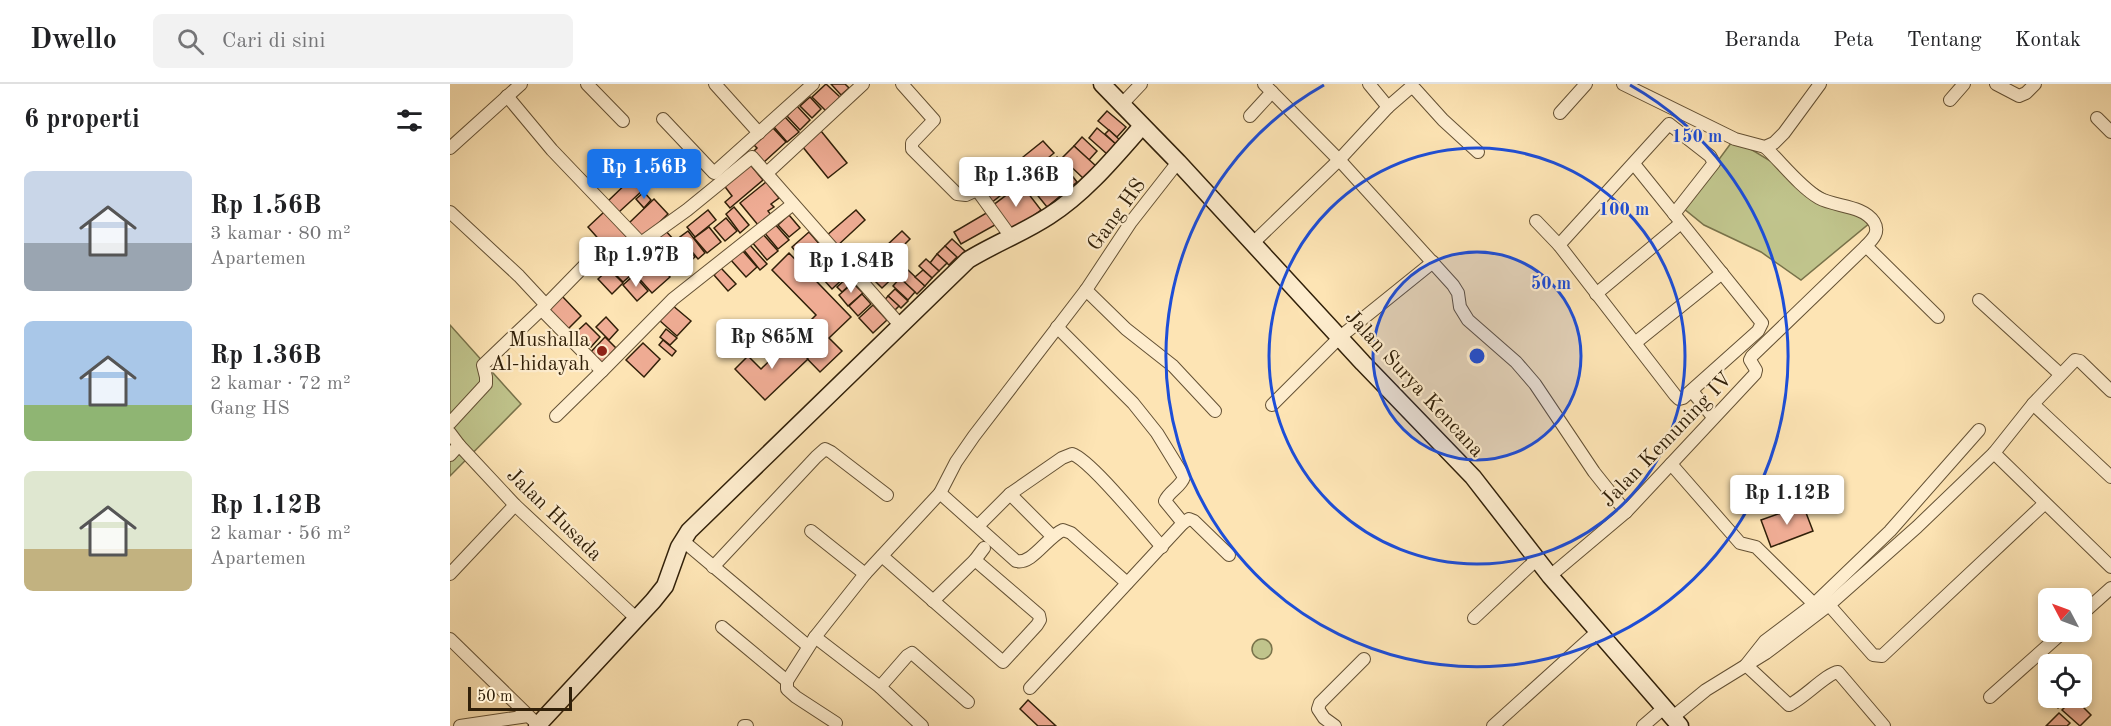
<!DOCTYPE html>
<html lang="id">
<head>
<meta charset="utf-8">
<style>
	body { margin:0; font-family:"Old Standard TT",serif; background:#f2f2f2; color:#202124; height:100vh; display:flex; flex-direction:column; font-size:22px; white-space:nowrap }
	* { box-sizing:border-box; margin:0 }
	p { font-size:20px; color:#757577 }
	.icon { flex:none; width:33px; height:33px; fill:none; stroke:currentColor; stroke-width:2; stroke-linecap:round; stroke-linejoin:round }
	.map { position:relative; flex:1; overflow:hidden }
	.details { display:flex; flex-direction:column; background:#fff; width:450px }
	.details>* { flex:none }
	.needle { width:39px; rotate:311deg }
	.buttons { position:absolute; left:1588px; top:504px; display:grid; gap:12px }
	.buttons a { display:grid; place-items:center; width:54px; height:54px; border-radius:9px; background:#fff; box-shadow:0 3px 9px #0003; font-size:30px }
	.scale { position:absolute; left:18px; bottom:15px; width:104px; box-sizing:border-box; padding-left:6px; border:3px solid #312009; border-top:0; font-size:16px; line-height:21px; white-space:nowrap; color:#312009; -webkit-text-stroke:4px #feedce; paint-order:stroke }
	.price { position:absolute; translate:-50% -51px; padding:0 14px; border-radius:6px; background:#fff; color:#222; font-size:20px; line-height:39px; filter:drop-shadow(0 2px 3px #0008) }
	.price::after { content:''; position:absolute; left:50%; top:36px; width:18px; height:14px; margin-left:-9px; background:inherit; clip-path:polygon(0 0,100% 0,50% 100%) }
	.price.selected { background:#1a73e8; color:#fff }
	ul { padding:0; list-style:none }
	li { display:flex; align-items:center; gap:18px; height:150px; padding:0 24px }
	li span { display:grid; place-items:center; flex:none; width:168px; height:120px; border-radius:9px; color:#555 }
	li>.icon { margin-inline-start:auto }
	span .icon { width:72px; height:72px; fill:#fffc; stroke-width:1 }
	li b { font-size:26px }
	h2 { display:flex; justify-content:space-between; align-items:center; height:72px; padding:0 24px; font-size:26px }
	header { display:flex; align-items:center; gap:36px; box-sizing:border-box; height:84px; padding:0 30px; background:#fff; border-bottom:2px solid #e0e0e0 }
	header strong { font-size:28px }
	nav { display:flex; gap:33px; margin-inline-start:auto; font-size:21px }
	.search { width:420px; height:54px; background:#f2f2f2; display:flex; align-items:center; gap:15px; box-sizing:border-box; padding:0 21px; border-radius:9px; color:#757577; font-size:22px }
	main { display:flex; flex:1; min-height:0 }
	.map>svg:first-child { display:block }
	.green { fill:#c0c48c; stroke:#78724a; stroke-width:1.5 }
	.building { fill:#efac94; stroke:#312009; stroke-width:1.5 }
	.lines { fill:none; stroke-linecap:round; stroke-linejoin:round }
	.street-casing { stroke:#645134; stroke-width:14 }
	.secondary-casing { stroke:#312009; stroke-width:19 }
	.street { stroke:#feedce; stroke-width:12 }
	.secondary { stroke:#feedce; stroke-width:16 }
	.ring { fill:none; stroke:#1d4ed8; stroke-width:3 }
	.poi-dot { fill:#8f2418; stroke:#feedce; stroke-width:2 }
	.labels { text-anchor:middle; stroke-width:4.5; stroke-linejoin:round; paint-order:stroke }
	.street-label { font-size:21px; fill:#312009; stroke:#feedce }
	.poi-label { font-size:21px; fill:#312009; stroke:#feedce; text-anchor:end }
	.centre { fill:#1d4ed8; stroke:#feedce; stroke-width:3 }
	.ring-label { font-size:18px; text-anchor:middle; font-weight:bold; fill:#1d4ed8; stroke:#feedce; stroke-width:4.5; stroke-linejoin:round; paint-order:stroke }
</style>
</head>
<body>
<header>
<strong>Dwello</strong>
<div class="search"><svg class="icon" aria-label="search" viewBox="0 0 24 24"><circle cx="10" cy="10" r="6"/><path d="M15 15l6 6"/></svg>Cari di sini</div>
<nav><a>Beranda</a><a>Peta</a><a>Tentang</a><a>Kontak</a></nav>
</header>
<main>
<section class="details">
<h2>6 properti<svg class="icon" aria-label="filters" viewBox="0 0 24 24"><path d="M4 7h16M4 17h16"/><circle cx="9" cy="7" r="2"/><circle cx="15" cy="17" r="2"/></svg></h2>
<ul>
<li><span style="background:linear-gradient(#c9d6e8 60%,#9aa5b1 0)"><svg class="icon" aria-label="home" viewBox="0 0 24 24"><path d="M3 11l9-7 9 7M6 9v11h12V9"/></svg></span><div><b>Rp 1.56B</b><p>3 kamar · 80 m²</p><p>Apartemen</p></div></li>
<li><span style="background:linear-gradient(#a9c7e8 70%,#8fb573 0)"><svg class="icon" aria-label="home" viewBox="0 0 24 24"><path d="M3 11l9-7 9 7M6 9v11h12V9"/></svg></span><div><b>Rp 1.36B</b><p>2 kamar · 72 m²</p><p>Gang HS</p></div></li>
<li><span style="background:linear-gradient(#dfe7d0 65%,#c2b280 0)"><svg class="icon" aria-label="home" viewBox="0 0 24 24"><path d="M3 11l9-7 9 7M6 9v11h12V9"/></svg></span><div><b>Rp 1.12B</b><p>2 kamar · 56 m²</p><p>Apartemen</p></div></li>
</ul>
</section>
<div class="map">
<svg width="1661" height="642" viewBox="0 0 1661 642">
	<rect width="100%" height="100%" fill="#fde4b4"/>
	<filter id="stains"><feTurbulence type="fractalNoise" baseFrequency=".00333" numOctaves="4"/><feColorMatrix values="0 0 0 0 .2 0 0 0 0 .09 0 0 0 0 .02 0 0 0 .5 -.17"/></filter>
	<radialGradient id="worn" r=".72"><stop offset=".6" stop-color="#630" stop-opacity="0"/><stop offset="1" stop-color="#630" stop-opacity=".3"/></radialGradient>
	<g class="green">
		<path d="M1284 55 1421 138 1351 196 1311 168 1254 141 1233 124Z"/>
		<path d="M0 241 71 320 0 392Z"/>
		<circle cx="812" cy="565" r="10"/>
	</g>
	<g class="building">
		<path d="M376 0 390 13 376 27 362 13Z"/>
		<path d="M381 0H395L399 4 391 11Z"/>
		<path d="M360 13 371 25 362 34 350 22Z"/>
		<path d="M347 22 360 36 350 46 337 32Z"/>
		<path d="M657 27 676 43 667 53 648 37Z"/>
		<path d="M335 33 349 48 337 58 324 43Z"/>
		<path d="M323 44 336 58 313 79 303 68 307 64 304 61Z"/>
		<path d="M647 44 666 60 657 70 639 54Z"/>
		<path d="M659 46 672 58 668 62 655 50Z"/>
		<path d="M371 47 397 79 378 94 352 62Z"/>
		<path d="M632 53 647 67 639 76 624 62Z"/>
		<path d="M593 57 604 69 574 94 563 81Z"/>
		<path d="M624 62 646 82 634 95 612 74Z"/>
		<path d="M607 73 627 98 597 123 576 97Z"/>
		<path d="M298 78 313 96 280 124 275 118 282 112 273 100Z"/>
		<path d="M559 84 569 97 541 119 530 106Z"/>
		<path d="M182 94 193 106 169 128 158 117Z"/>
		<path d="M316 98 329 114 321 120 324 123 318 127 321 131 308 141 290 119Z"/>
		<path d="M571 100 591 126 562 148 542 122Z"/>
		<path d="M194 108 201 116 194 124 186 115Z"/>
		<path d="M204 115 218 130 193 154 179 139Z"/>
		<path d="M284 123 299 141 290 149 276 130Z"/>
		<path d="M258 126 266 136 245 153 237 143Z"/>
		<path d="M406 126 415 136 386 163 376 152Z"/>
		<path d="M154 128 177 153 160 168 138 143Z"/>
		<path d="M538 128 545 141 511 160 504 148Z"/>
		<path d="M339 131 350 144 339 153 328 141Z"/>
		<path d="M276 134 287 147 275 157 264 144Z"/>
		<path d="M323 138 339 156 328 165 313 147Z"/>
		<path d="M259 143 271 158 257 169 244 154Z"/>
		<path d="M214 145 224 156 211 167 202 156Z"/>
		<path d="M238 147 255 169 248 175 230 153Z"/>
		<path d="M452 147 460 155 428 187 419 178Z"/>
		<path d="M311 148 328 167 317 176 301 157Z"/>
		<path d="M359 148 383 176 366 191 342 163Z"/>
		<path d="M502 155 515 167 508 175 495 162Z"/>
		<path d="M232 156 245 173 228 188 214 171Z"/>
		<path d="M299 160 317 180 310 186 293 165Z"/>
		<path d="M495 162 507 173 499 181 487 170Z"/>
		<path d="M291 165 307 183 296 193 280 175Z"/>
		<path d="M184 169 194 179 181 191 172 181Z"/>
		<path d="M339 169 401 233 379 254 392 267 370 288 340 257 366 231 322 186Z"/>
		<path d="M487 170 497 179 489 187 480 179Z"/>
		<path d="M413 172 428 187 416 198 402 182Z"/>
		<path d="M204 174 220 193 202 209 185 190Z"/>
		<path d="M445 174 454 183 432 204 424 196Z"/>
		<path d="M476 175 489 187 482 194 469 182Z"/>
		<path d="M390 181 398 190 382 205 374 196Z"/>
		<path d="M172 182 181 191 173 198 164 189Z"/>
		<path d="M271 184 286 200 278 207 264 191Z"/>
		<path d="M159 185 173 199 162 210 148 195Z"/>
		<path d="M458 186 475 202 467 210 450 194Z"/>
		<path d="M473 186 482 194 475 202 465 193Z"/>
		<path d="M184 191 198 207 187 217 173 201Z"/>
		<path d="M398 193 403 198 392 208 387 203Z"/>
		<path d="M450 194 465 208 458 216 443 202Z"/>
		<path d="M403 199 413 209 398 222 389 211Z"/>
		<path d="M445 205 458 217 451 224 438 212Z"/>
		<path d="M412 210 421 220 408 232 399 222Z"/>
		<path d="M111 211 131 232 116 247 96 227Z"/>
		<path d="M438 212 449 222 443 228 432 219Z"/>
		<path d="M222 221 241 237 227 252 209 236Z"/>
		<path d="M423 221 437 236 423 249 409 234Z"/>
		<path d="M156 233 168 246 159 256 146 243Z"/>
		<path d="M136 239 150 253 141 263 137 260 133 263 122 252Z"/>
		<path d="M216 245 227 254 220 261 210 253Z"/>
		<path d="M155 253 166 264 149 282 138 271Z"/>
		<path d="M213 256 226 267 222 272 209 261Z"/>
		<path d="M340 257 358 275 315 316 285 285 298 272 311 285Z"/>
		<path d="M193 259 210 275 194 293 176 276Z"/>
		<path d="M1353 421 1363 447 1321 463 1311 436Z"/>
		<path d="M1599 600V613L1592 605Z"/>
		<path d="M1599 614H1620L1608 624Z"/>
		<path d="M1624 614 1641 631 1630 642 1612 626Z"/>
		<path d="M578 616 606 642H588L570 625Z"/>
		<path d="M1609 629 1620 639 1617 642H1596Z"/>
	</g>
	<g class="lines">
		<defs>
			<g id="street">
				<path d="M137 0 173 37"/>
				<path d="M265 0 309 49"/>
				<path d="M452 0 484 36 462 59V65L507 110 516 111 527 106 561 153"/>
				<path d="M814 0 893 80 1003 201 1008 209 1010 223 1018 236 1066 278 1085 300 1144 388 1176 428"/>
				<path d="M919 0 938 23"/>
				<path d="M1173 0 1285 55 1315 63 1324 59 1334 49 1370 0"/>
				<path d="M1546 0 1569 12 1576 9 1585 0"/>
				<path d="M57 12 102 66 191 159"/>
				<path d="M1500 16 1514 0"/>
				<path d="M672 20 691 0"/>
				<path d="M1110 29 1136 0"/>
				<path d="M800 32 822 8"/>
				<path d="M1647 34 1661 48"/>
				<path d="M213 35 264 89 363 0"/>
				<path d="M1315 63C1331 78 1350 103 1369 114 1385 123 1413 121 1424 138 1430 148 1423 155 1416 162L1488 233"/>
				<path d="M0 64 71 0"/>
				<path d="M317 89 413 0"/>
				<path d="M0 128 69 192 96 221"/>
				<path d="M1086 137 1109 161 1225 311 1229 315 1233 314 1308 247 1312 239 1184 80"/>
				<path d="M803 159 889 76 938 23 960 4 965 5 993 36 1028 68"/>
				<path d="M1109 161 1219 40 1260 72 1264 79 1224 130"/>
				<path d="M636 206 676 245 723 282 765 327"/>
				<path d="M1146 210 1231 139"/>
				<path d="M1529 216 1610 290"/>
				<path d="M92 226 152 287 106 332"/>
				<path d="M607 243 683 319 707 349 734 393C731 403 719 407 715 417L733 439"/>
				<path d="M1185 259 1272 189"/>
				<path d="M152 287 223 215 343 120"/>
				<path d="M1242 307 1263 333"/>
				<path d="M1583 320 1661 393"/>
				<path d="M822 321 890 253 983 178"/>
				<path d="M0 339 36 300V293L33 281 96 221 138 178 145 175 160 184 166 183 191 159 237 126 302 73 450 241"/>
				<path d="M0 349 9 361 65 421 187 535"/>
				<path d="M1544 369 1661 483"/>
				<path d="M0 371 9 361"/>
				<path d="M1221 380 1290 459 1306 463 1364 520"/>
				<path d="M490 409 566 477C582 481 597 453 613 446L621 449 677 499"/>
				<path d="M560 410 602 452"/>
				<path d="M528 442 560 410 612 374 622 370C641 376 695 444 712 463"/>
				<path d="M361 447 415 490"/>
				<path d="M232 456 358 562"/>
				<path d="M432 472 553 578 587 541 590 536 589 531 525 476"/>
				<path d="M263 483 366 373 375 365 381 368 437 411"/>
				<path d="M0 490 65 421"/>
				<path d="M1100 492 1176 428 1305 290 1306 286 1300 276 1302 272 1416 162"/>
				<path d="M483 517 525 476 534 464"/>
				<path d="M1379 521 1423 571 1432 572 1594 420"/>
				<path d="M1632 530 1661 504"/>
				<path d="M1024 534 1087 475"/>
				<path d="M272 543 337 597"/>
				<path d="M365 553 430 603 472 642"/>
				<path d="M0 555 88 641"/>
				<path d="M430 603 457 572 462 569 518 618"/>
				<path d="M580 604 733 439 739 435 744 437 779 471"/>
				<path d="M1540 613 1613 548"/>
				<path d="M1223 633 1256 606 1316 569 1379 521 1467 443 1544 369 1583 320 1625 276 1630 277 1661 307"/>
				<path d="M386 639 346 613 337 605V597L365 553 415 490 490 409 506 378 524 352 636 206 681 138 728 78"/>
				<path d="M10 642 78 632"/>
				<path d="M294 642H297"/>
				<path d="M885 642 874 634 868 625 870 619 914 575"/>
				<path d="M1043 642 1147 548"/>
				<path d="M1193 642 1215 623"/>
				<path d="M1434 642 1388 588C1377 589 1353 615 1339 621L1296 581 1315 557 1364 520 1440 447 1529 346"/>
			</g>
			<g id="secondary">
				<path d="M652 0 728 78 913 279 1023 393 1100 492 1230 642"/>
				<path d="M87 642 203 517 215 502 229 463 239 447 518 176C544 160 573 149 599 132 635 109 664 74 692 42"/>
			</g>
		</defs>
		<use href="#street" class="street-casing"/>
		<use href="#secondary" class="secondary-casing"/>
		<use href="#street" class="street"/>
		<use href="#secondary" class="secondary"/>
	</g>
	<circle cx="1027" cy="272" r="104" fill="#1d4ed8" fill-opacity=".12"/>
	<g class="ring">
		<circle cx="1027" cy="272" r="104"/>
		<circle cx="1027" cy="272" r="208"/>
		<path d="M1180 1A311 311 0 1 1 874 1"/>
	</g>
	<circle class="poi-dot" cx="152" cy="267" r="6"/>
	<g class="labels">
		<g class="street-label">
			<text transform="translate(666 130) rotate(-54)" y="7">Gang HS</text>
			<text transform="translate(965 299) rotate(47)" y="7">Jalan Surya Kencana</text>
			<text transform="translate(1216 355) rotate(-46)" y="7">Jalan Kemuning IV</text>
			<text transform="translate(105 430) rotate(44)" y="7">Jalan Husada</text>
		</g>
		<g class="poi-label">
			<text x="140" y="262">Mushalla<tspan x="140" dy="24">Al-hidayah</tspan></text>
		</g>
	</g>
	<circle cx="1027" cy="272" r="9" class="centre"/>
	<g class="ring-label">
		<text x="1247" y="58">150 m</text>
		<text x="1174" y="131">100 m</text>
		<text x="1101" y="205">50 m</text>
	</g>
	<rect width="100%" height="100%" filter="url(#stains)"/>
	<rect width="100%" height="100%" fill="url(#worn)"/>
</svg>
<div class="buttons">
<a><svg class="needle" viewBox="-14 -14 28 28"><path d="M0-13l5 13h-10z" fill="#e53935"/><path d="M0 13l5-13h-10z" fill="#757577"/></svg></a>
<a><svg class="icon" aria-label="locate" viewBox="0 0 24 24"><circle cx="12" cy="12" r="6"/><path d="M12 2v4M12 18v4M2 12h4M18 12h4"/></svg></a>
</div>
<div class="scale">50 m</div>
<b class="price selected" style="left:194px;top:116px">Rp 1.56B</b>
<b class="price" style="left:566px;top:124px">Rp 1.36B</b>
<b class="price" style="left:186px;top:204px">Rp 1.97B</b>
<b class="price" style="left:401px;top:210px">Rp 1.84B</b>
<b class="price" style="left:322px;top:286px">Rp 865M</b>
<b class="price" style="left:1337px;top:442px">Rp 1.12B</b>
</div>
</main>
</body>
</html>
